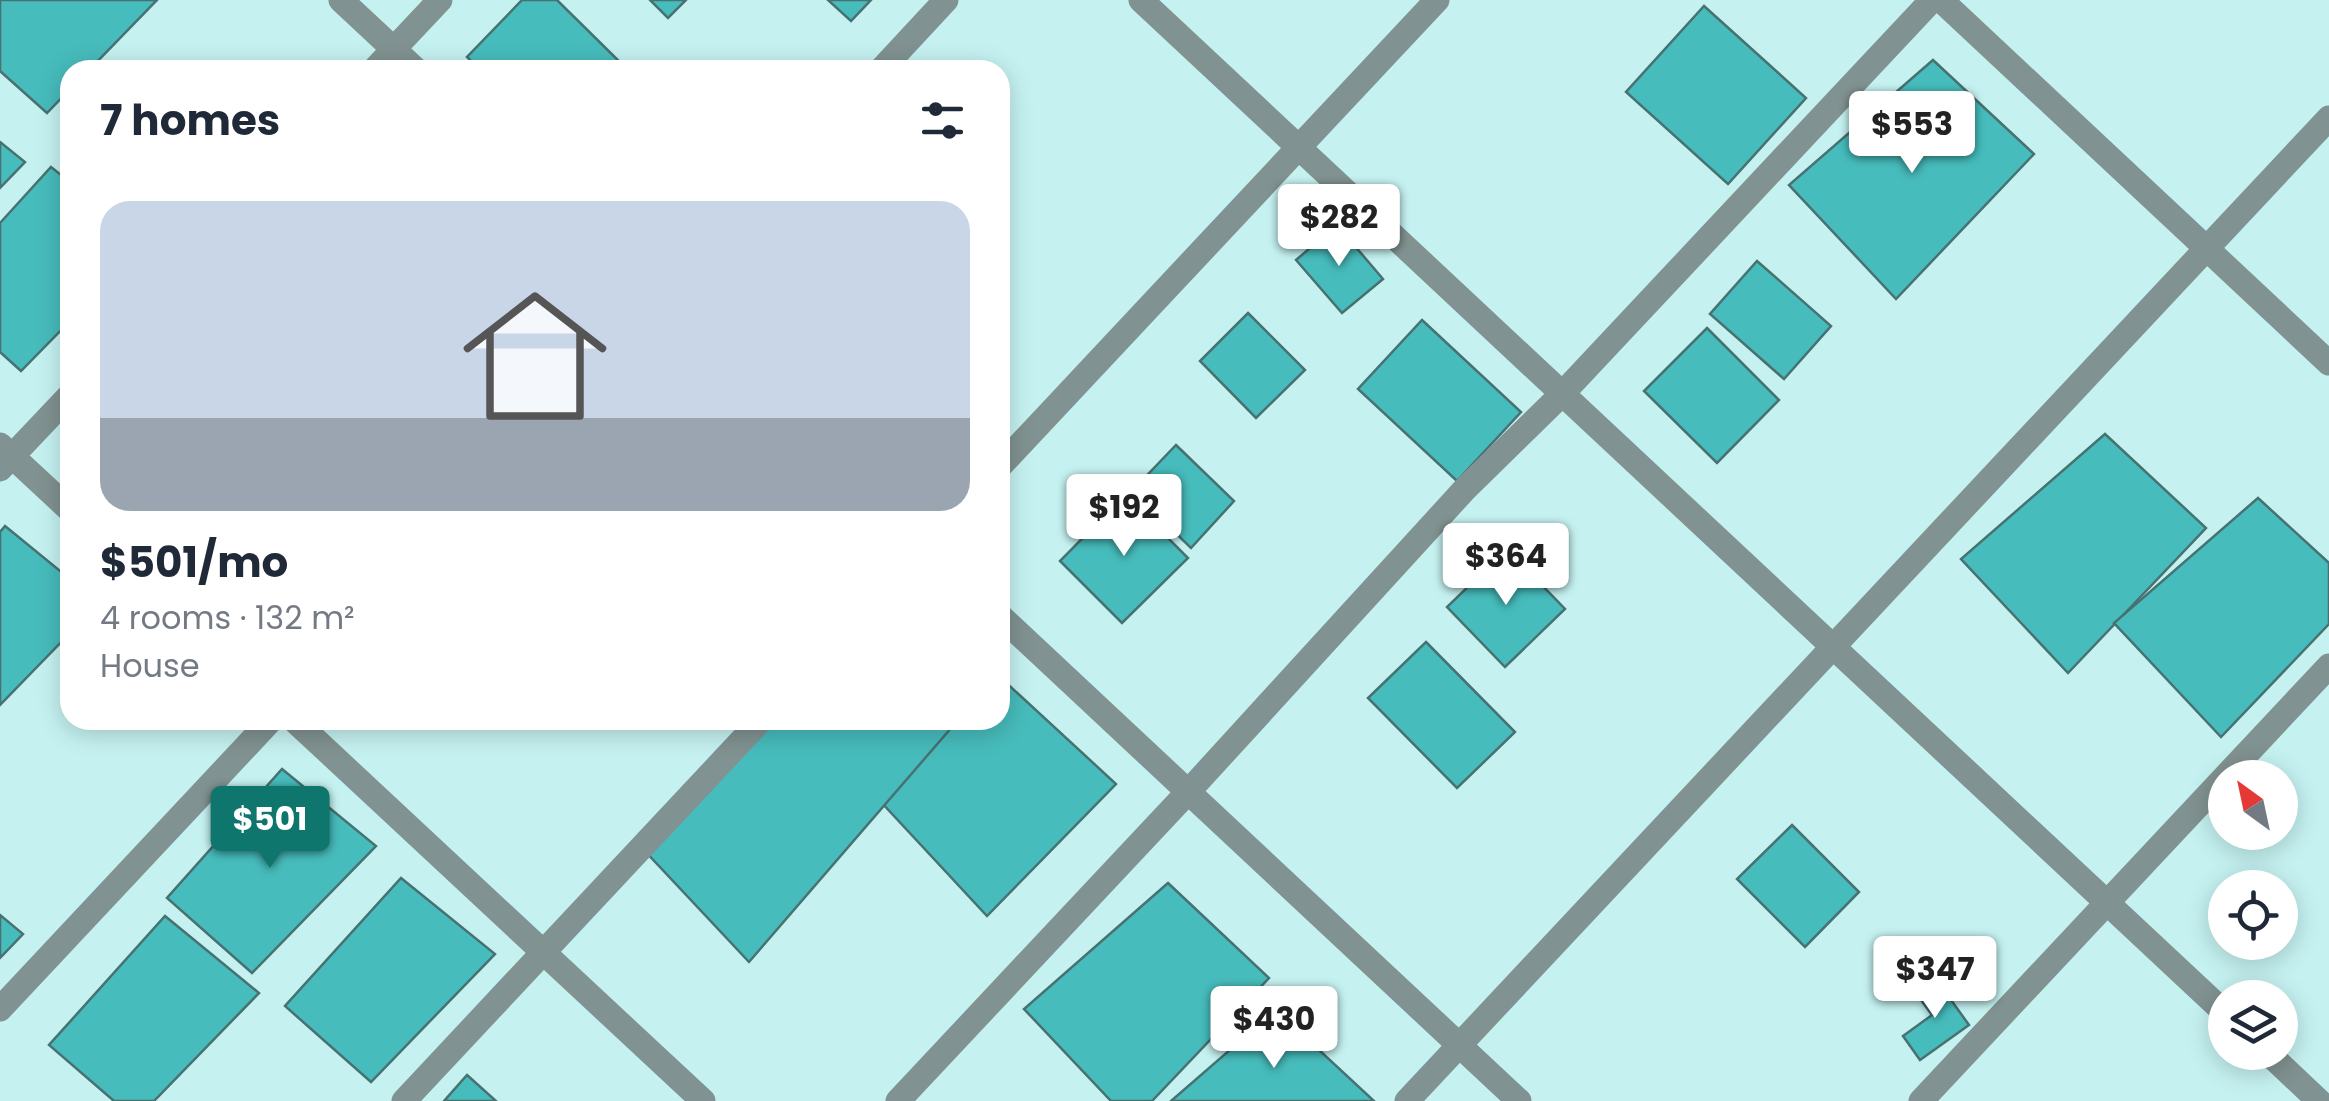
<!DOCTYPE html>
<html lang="en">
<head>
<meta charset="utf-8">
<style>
	body { margin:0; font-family:Poppins,sans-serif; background:#f6f6f7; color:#1f2937; height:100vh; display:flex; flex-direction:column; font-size:38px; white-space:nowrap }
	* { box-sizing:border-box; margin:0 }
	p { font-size:32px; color:#747a83 }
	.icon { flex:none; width:55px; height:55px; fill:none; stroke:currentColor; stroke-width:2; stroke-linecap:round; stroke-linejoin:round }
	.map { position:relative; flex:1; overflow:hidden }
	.panel { position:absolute; left:60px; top:60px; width:950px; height:670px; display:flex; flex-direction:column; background:#fff; border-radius:30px; box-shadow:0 5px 25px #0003 }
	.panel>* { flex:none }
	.needle { width:65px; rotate:327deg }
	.fabs { position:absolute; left:2208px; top:760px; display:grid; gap:20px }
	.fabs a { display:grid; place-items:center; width:90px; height:90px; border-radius:50%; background:#fff; box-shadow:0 5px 25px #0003; font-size:50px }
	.price { position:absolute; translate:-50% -85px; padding:0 22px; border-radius:10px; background:#fff; color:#222; font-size:32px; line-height:65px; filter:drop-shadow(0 2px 5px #0008) }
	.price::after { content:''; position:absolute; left:50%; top:60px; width:30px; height:22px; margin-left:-15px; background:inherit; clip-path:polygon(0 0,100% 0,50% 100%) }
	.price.current { background:#0f766e; color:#fff }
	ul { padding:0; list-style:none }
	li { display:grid; align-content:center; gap:20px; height:530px; padding:0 40px }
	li+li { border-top:2px solid #e0e1e3 }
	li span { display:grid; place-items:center; height:310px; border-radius:30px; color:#555 }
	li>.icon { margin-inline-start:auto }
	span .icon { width:180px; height:180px; fill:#fffc; stroke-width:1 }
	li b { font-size:42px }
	h2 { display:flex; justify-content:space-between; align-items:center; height:120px; padding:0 40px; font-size:42px }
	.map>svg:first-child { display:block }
	.building { fill:#47bcbc; stroke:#487171; stroke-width:2.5 }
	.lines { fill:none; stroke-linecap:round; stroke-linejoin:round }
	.street { stroke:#809291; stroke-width:25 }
</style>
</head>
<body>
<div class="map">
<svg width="2329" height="1101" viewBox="0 0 2329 1101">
	<rect width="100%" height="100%" fill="#c5f2f1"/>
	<g class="building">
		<path d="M0 0H157L89 70H70V89L47 113 0 71Z"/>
		<path d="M522 0H557L628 70H480L467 57Z"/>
		<path d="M650 0H686L668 18Z"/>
		<path d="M828 0H871L851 21Z"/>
		<path d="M1704 6 1806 98 1728 184 1626 92Z"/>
		<path d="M1933 60 2034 154 1896 299 1789 185Z"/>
		<path d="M0 142 25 162 0 188Z"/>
		<path d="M51 167 70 182V321L21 371 0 352V223Z"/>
		<path d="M1337 225 1383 279 1342 313 1296 260Z"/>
		<path d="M1757 261 1831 326 1784 379 1710 314Z"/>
		<path d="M1248 313 1305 370 1256 418 1200 361Z"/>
		<path d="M1422 320 1521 412 1457 481 1358 389Z"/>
		<path d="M1707 328 1779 400 1717 463 1644 391Z"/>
		<path d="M2105 434 2206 528 2068 673 1961 559Z"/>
		<path d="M1176 445 1234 501 1191 548 1132 491Z"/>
		<path d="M1125 495 1188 558 1122 623 1060 561Z"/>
		<path d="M2258 498 2329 563V624L2221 737 2114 623Z"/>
		<path d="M5 526 70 579V633L0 705V532Z"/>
		<path d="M1507 549 1565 609 1505 667 1447 607Z"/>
		<path d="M1426 642 1515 732 1457 788 1368 698Z"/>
		<path d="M1000 677 1116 784 987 916 881 802 954 720H1000Z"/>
		<path d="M763 720H958L749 962 643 849Z"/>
		<path d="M282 769 376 846 252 973 167 898Z"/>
		<path d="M1792 825 1859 892 1805 947 1737 879Z"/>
		<path d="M401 878 495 954 371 1082 285 1006Z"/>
		<path d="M1168 883 1269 978 1152 1101H1111L1024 1009Z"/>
		<path d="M0 915 23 934 0 958Z"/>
		<path d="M165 916 259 993 154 1101H114L49 1045Z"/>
		<path d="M1936 979 1969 1025 1920 1060 1903 1036 1932 1015 1916 993Z"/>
		<path d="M1276 1010 1374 1101H1171Z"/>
		<path d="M467 1075 496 1101H444Z"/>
	</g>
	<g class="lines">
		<g class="street">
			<path d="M341 0 416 70"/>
			<path d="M1141 0 2225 1013"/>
			<path d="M1941 0 2329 363"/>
			<path d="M374 70 440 0"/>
			<path d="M881 70 946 0"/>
			<path d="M0 445 70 510"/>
			<path d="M1000 466 1437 0"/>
			<path d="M0 469 70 395"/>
			<path d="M1000 616 1519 1101"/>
			<path d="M294 720 703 1101"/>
			<path d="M0 1009 271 720"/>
			<path d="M2267 1052 2319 1101"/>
			<path d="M404 1101 761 720"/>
			<path d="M898 1101 1188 792 1465 489 1562 394 1932 0"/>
			<path d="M1407 1101 2329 118"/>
			<path d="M1921 1101 2329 666"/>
		</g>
	</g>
</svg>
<div class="fabs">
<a><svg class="needle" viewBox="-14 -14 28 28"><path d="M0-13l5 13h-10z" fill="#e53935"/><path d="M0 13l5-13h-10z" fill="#747a83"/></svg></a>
<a><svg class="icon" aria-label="locate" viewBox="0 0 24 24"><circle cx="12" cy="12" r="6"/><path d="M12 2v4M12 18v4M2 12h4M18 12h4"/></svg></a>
<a><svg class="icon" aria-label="layers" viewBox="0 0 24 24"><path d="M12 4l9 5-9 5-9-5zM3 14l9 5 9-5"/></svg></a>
</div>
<b class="price" style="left:1912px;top:176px">$553</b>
<b class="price" style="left:1339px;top:269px">$282</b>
<b class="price" style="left:1124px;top:559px">$192</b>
<b class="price" style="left:1506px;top:608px">$364</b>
<b class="price current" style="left:270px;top:871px">$501</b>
<b class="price" style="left:1935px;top:1021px">$347</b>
<b class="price" style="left:1274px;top:1071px">$430</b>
<section class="panel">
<h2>7 homes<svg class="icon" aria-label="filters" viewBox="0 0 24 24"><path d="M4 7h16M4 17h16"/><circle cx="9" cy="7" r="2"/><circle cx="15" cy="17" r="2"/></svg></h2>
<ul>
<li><span style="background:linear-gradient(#c9d6e8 70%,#9aa5b1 0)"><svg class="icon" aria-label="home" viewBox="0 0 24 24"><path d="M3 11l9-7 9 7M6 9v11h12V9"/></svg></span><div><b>$501/mo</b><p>4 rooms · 132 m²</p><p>House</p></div></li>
</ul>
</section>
</div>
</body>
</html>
